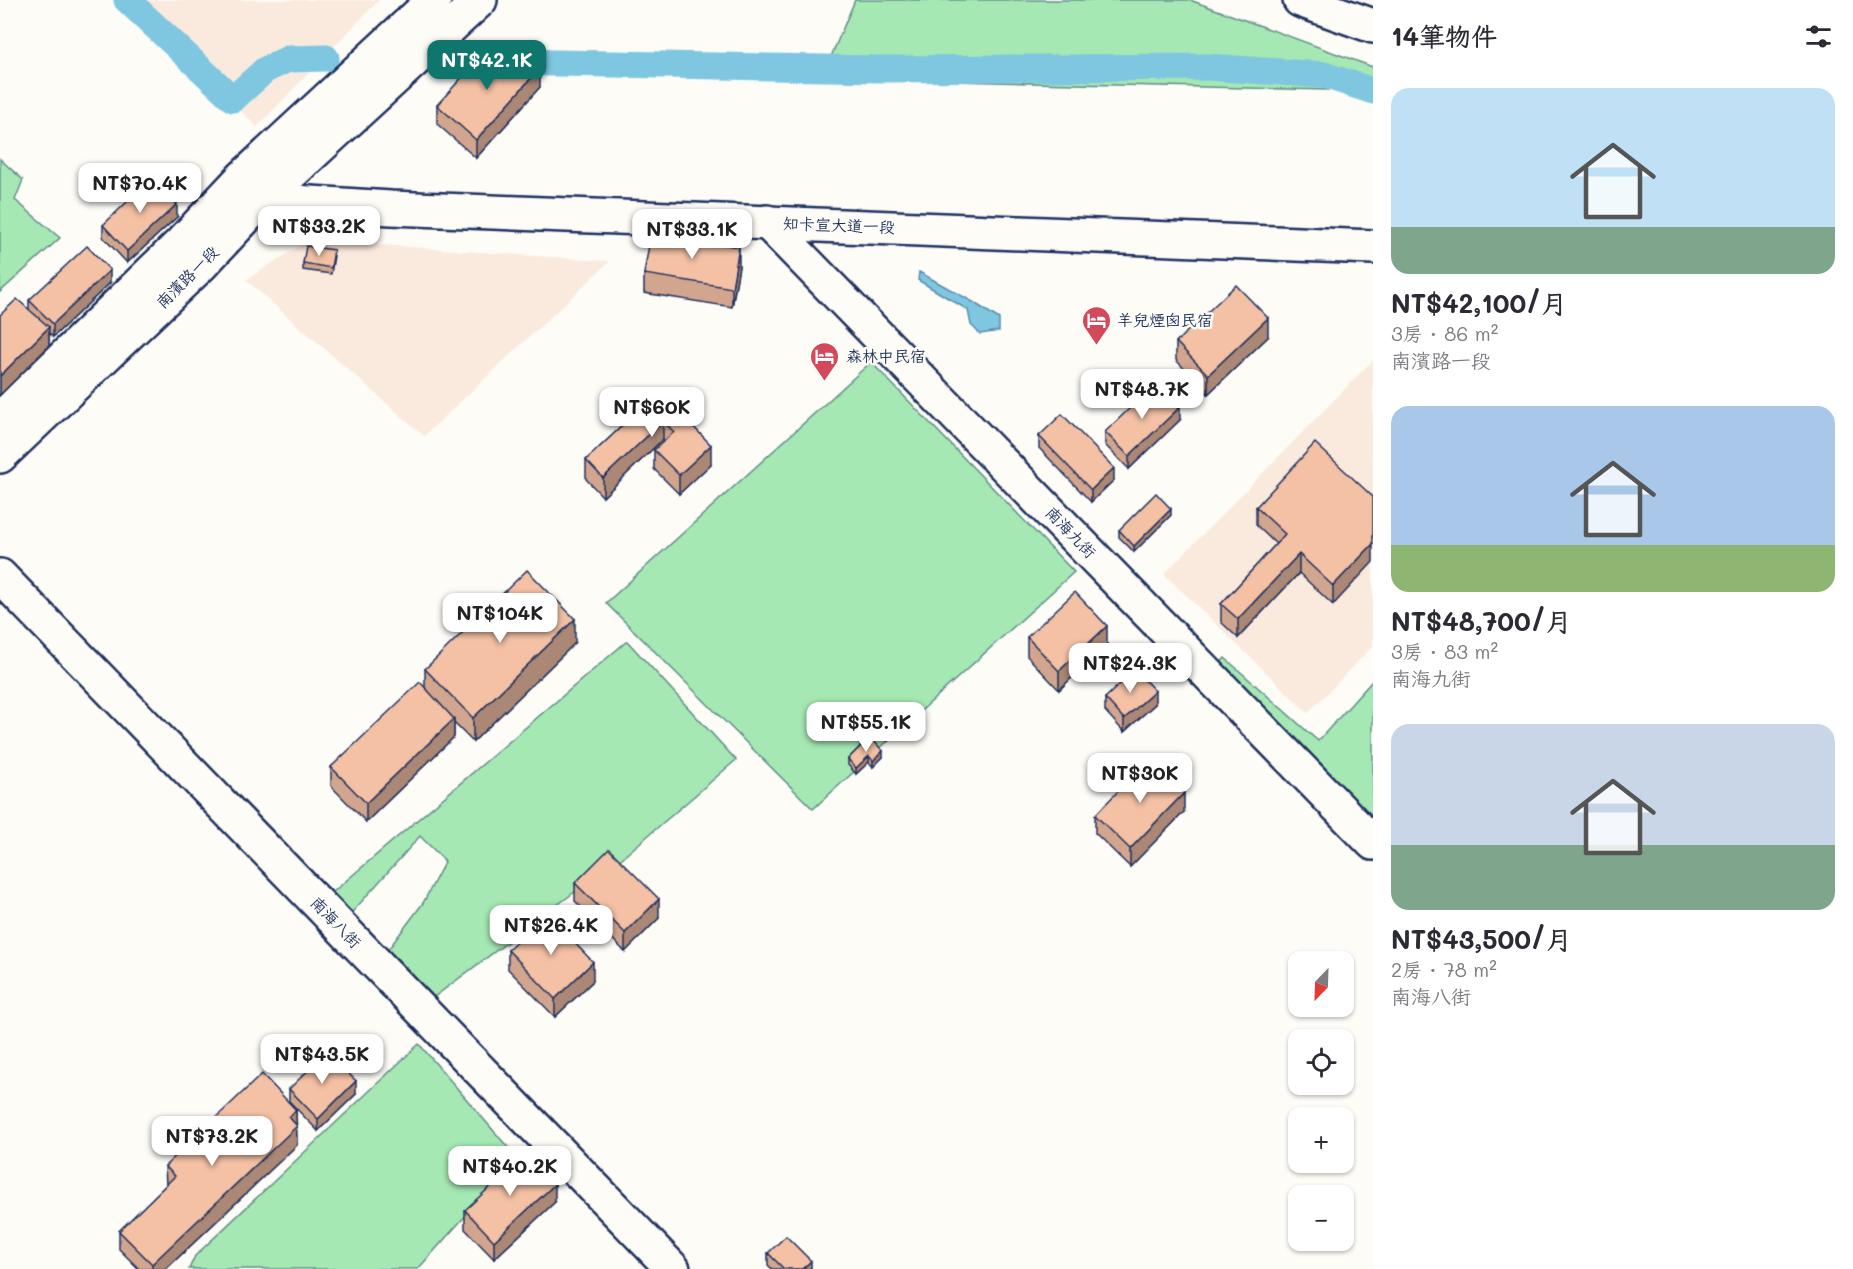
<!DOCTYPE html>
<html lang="zh-TW">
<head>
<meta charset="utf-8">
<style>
	body { margin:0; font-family:Mali,"LXGW WenKai TC",sans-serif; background:#f7f7f7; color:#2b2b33; height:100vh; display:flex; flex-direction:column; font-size:22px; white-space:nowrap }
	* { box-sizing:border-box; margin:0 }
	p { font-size:20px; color:#7c7c81 }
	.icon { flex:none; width:33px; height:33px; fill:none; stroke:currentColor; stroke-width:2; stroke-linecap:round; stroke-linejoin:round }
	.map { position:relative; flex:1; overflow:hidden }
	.sheet { display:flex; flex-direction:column; background:#fff; width:480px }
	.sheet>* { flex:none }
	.needle { width:39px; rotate:203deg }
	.tools { position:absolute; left:1288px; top:951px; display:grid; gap:12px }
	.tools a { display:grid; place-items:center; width:66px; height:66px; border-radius:12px; background:#fff; box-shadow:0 2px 4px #0004; font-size:30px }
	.price { position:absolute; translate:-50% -51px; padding:0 14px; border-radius:12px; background:#fff; color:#222; font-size:20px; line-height:39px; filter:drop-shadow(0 2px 3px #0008) }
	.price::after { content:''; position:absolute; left:50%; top:36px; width:18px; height:14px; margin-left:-9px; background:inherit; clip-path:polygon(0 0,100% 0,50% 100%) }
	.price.current { background:#0f766e; color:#fff }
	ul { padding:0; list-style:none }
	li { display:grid; align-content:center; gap:12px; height:318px; padding:0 18px }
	li span { display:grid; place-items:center; height:186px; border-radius:18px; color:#555 }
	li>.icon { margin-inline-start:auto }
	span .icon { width:108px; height:108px; fill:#fffc; stroke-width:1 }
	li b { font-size:26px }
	h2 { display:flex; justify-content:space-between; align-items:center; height:72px; padding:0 18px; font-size:26px }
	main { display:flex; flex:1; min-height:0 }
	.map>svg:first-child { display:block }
	.built { fill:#faeade }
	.green { fill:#a5e8b3; stroke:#608c88; stroke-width:1.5 }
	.water { fill:#7fc7e0; stroke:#578aac; stroke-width:1.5 }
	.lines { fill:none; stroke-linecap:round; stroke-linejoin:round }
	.canal { stroke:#7fc7e0; stroke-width:27 }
	.minor-casing { stroke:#1b2f5e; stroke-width:38 }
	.major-casing { stroke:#1b2f5e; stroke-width:38 }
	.minor { stroke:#fdfcf7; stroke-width:33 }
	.major { stroke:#fdfcf7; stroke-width:33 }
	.wall { fill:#d2a68e; stroke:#1b2f5e; stroke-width:1.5 }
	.shaded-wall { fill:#ab8774; stroke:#1b2f5e; stroke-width:1.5 }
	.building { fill:#f4c1a5; stroke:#1b2f5e; stroke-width:1.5 }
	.labels { text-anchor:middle; stroke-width:5; stroke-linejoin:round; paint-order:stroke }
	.street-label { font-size:16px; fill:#1b2f5e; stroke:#fdfcf7 }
	.poi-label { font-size:16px; fill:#1b2f5e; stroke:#fdfcf7; text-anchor:start }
</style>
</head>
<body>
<main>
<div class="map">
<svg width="1373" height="1269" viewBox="0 0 1373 1269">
	<rect width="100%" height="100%" fill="#fdfcf7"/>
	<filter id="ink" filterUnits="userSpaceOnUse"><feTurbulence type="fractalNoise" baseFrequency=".0167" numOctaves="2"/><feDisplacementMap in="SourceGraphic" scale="12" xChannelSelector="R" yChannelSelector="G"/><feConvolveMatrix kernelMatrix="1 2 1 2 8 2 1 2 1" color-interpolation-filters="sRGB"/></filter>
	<g filter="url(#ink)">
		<g class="built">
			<path d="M128 0H379L257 127Z"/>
			<path d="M309 240 610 261 424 436 246 280Z"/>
			<path d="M1373 360V646L1308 713 1164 574Z"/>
		</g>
		<g class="green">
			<path d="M855 0H1190L1373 67V91L822 78Z"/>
			<path d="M0 159 23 180 15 200 60 238 0 292Z"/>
			<path d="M871 362 1074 572 813 809 606 603Z"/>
			<path d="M627 641 736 760 614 865 584 885 426 1003 384 955 423 903 445 861 420 836 347 918 327 897Z"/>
			<path d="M1225 658 1318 741 1373 680V821L1209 675Z"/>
			<path d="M419 1044 517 1158 418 1269H189L195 1256Z"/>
		</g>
		<path class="water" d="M919 272 973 302 999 319V331L980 334 971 325 968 310 918 280Z"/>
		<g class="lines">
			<g class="canal">
				<path d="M127 0 233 99 265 70 288 59 326 58"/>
				<path d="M503 62 882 69 1207 67 1324 75 1373 91"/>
			</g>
			<defs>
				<g id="minor">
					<path d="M1300 0 1373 26"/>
					<path d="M248 185 262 200 391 208 1373 247"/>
					<path d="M767 222 1373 843"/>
					<path d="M0 576 673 1269"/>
				</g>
				<g id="major">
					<path d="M0 419 181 243 242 178 434 0"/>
					<path d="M0 456 201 265 262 200 480 0"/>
				</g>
			</defs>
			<use href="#minor" class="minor-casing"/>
			<use href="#major" class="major-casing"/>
			<use href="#minor" class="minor"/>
			<use href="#major" class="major"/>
		</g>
		<g class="wall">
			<path d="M504 67 540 87 476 158 437 124V105Z"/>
			<path d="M177 217 127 263 103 237V225Z"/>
			<path d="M334 256 331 274 303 270V263Z"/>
			<path d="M739 266 732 307 644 293V274Z"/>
			<path d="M110 283 53 337 49 333V346L0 395V315L29 310V300Z"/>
			<path d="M1268 337 1208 394 1176 360V342Z"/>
			<path d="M659 391 711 464 679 494 654 469V450L664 441 663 439 603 497 586 479V460Z"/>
			<path d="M1180 420 1129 469 1105 445V432Z"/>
			<path d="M1039 436 1114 480 1091 502 1039 448Z"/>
			<path d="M1373 497 1333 605 1299 573 1238 638 1221 622V604L1276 544 1256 525V507Z"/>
			<path d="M1171 515 1134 552 1119 537V530Z"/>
			<path d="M1027 637 1107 644 1059 690 1027 656Z"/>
			<path d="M575 643 473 742 454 723V737L366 822 331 786V767L425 688V669Z"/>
			<path d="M1105 698 1155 704 1124 732 1105 711Z"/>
			<path d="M905 724 888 741 880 733V726Z"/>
			<path d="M870 737 883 757 873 767 869 762 856 774 848 765V759Z"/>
			<path d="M1184 812 1130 867 1095 833V815Z"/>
			<path d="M575 883 659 918 625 952 575 901Z"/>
			<path d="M508 950 593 981 555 1017 508 969Z"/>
			<path d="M289 1089 356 1094 318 1131 289 1101Z"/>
			<path d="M296 1110 297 1145 166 1269H139L119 1249V1231L166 1185 165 1166Z"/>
			<path d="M555 1202 494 1259 465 1229V1210Z"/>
			<path d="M768 1253 811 1269H772L768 1265Z"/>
		</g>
		<g class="shaded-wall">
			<path d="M540 68V87L476 158V140Z"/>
			<path d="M177 204V217L127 263V251Z"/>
			<path d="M739 247V266L732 307V288Z"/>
			<path d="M110 270V283L53 337V324Z"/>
			<path d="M1268 318V337L1208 394V375Z"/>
			<path d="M49 327V346L0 395V376Z"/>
			<path d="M1180 407V420L1129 469V456Z"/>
			<path d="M663 421V439L603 497V478Z"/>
			<path d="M711 445V464L679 494V475Z"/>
			<path d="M1114 468V480L1091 502V490Z"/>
			<path d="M1171 509V515L1134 552V546Z"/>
			<path d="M1373 544V562L1333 605V586Z"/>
			<path d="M1299 554V573L1238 638V619Z"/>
			<path d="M575 619V643L473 742V718Z"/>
			<path d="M1107 626V644L1059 690V671Z"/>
			<path d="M1155 691V704L1124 732V719Z"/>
			<path d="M905 717V724L888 741V734Z"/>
			<path d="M454 719V737L366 822V803Z"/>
			<path d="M883 751V757L873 767V761Z"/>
			<path d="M869 756V762L856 774V768Z"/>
			<path d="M1184 793V812L1130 867V849Z"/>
			<path d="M659 899V918L625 952V933Z"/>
			<path d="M593 962V981L555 1017V999Z"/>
			<path d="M356 1081V1094L318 1131V1119Z"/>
			<path d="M296 1110 297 1145 166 1269H152V1264Z"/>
			<path d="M555 1184V1202L494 1259V1241Z"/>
			<path d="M811 1261V1269H802Z"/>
		</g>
		<g class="building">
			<path d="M520 50 540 68 476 140 437 105 486 51 504 67Z"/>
			<path d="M152 178 177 204 127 251 103 225Z"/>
			<path d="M651 233 739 247 732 288 644 274Z"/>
			<path d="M87 246 110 270 53 324 29 300Z"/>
			<path d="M306 246 334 250 331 268 303 263Z"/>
			<path d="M1236 285 1268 318 1208 375 1176 342Z"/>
			<path d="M17 299 49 327 0 376V315Z"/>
			<path d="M1156 383 1180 407 1129 456 1105 432Z"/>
			<path d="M659 391 711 445 679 475 654 450 674 432 663 421 603 478 586 460Z"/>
			<path d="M1062 414 1114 468 1091 490 1039 436Z"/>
			<path d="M1315 443 1373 497V544L1333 586 1299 554 1238 619 1221 604 1285 534 1256 507Z"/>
			<path d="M1156 493 1171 509 1134 546 1119 530Z"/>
			<path d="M527 570 575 619 473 718 425 669Z"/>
			<path d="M1075 592 1107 626 1059 671 1027 637Z"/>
			<path d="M1135 670 1155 691 1124 719 1105 698Z"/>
			<path d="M420 682 454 719 366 803 331 767Z"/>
			<path d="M897 709 905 717 888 734 880 726Z"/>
			<path d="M870 737 883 751 873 761 869 756 856 768 848 759Z"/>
			<path d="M1149 759 1184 793 1130 849 1095 815Z"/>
			<path d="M609 849 659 899 625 933 575 883Z"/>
			<path d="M547 914 593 962 555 999 508 950Z"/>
			<path d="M327 1052 356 1081 318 1119 289 1089Z"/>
			<path d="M262 1074 296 1110 289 1117 297 1126 152 1264 119 1231 175 1176 165 1166Z"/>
			<path d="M527 1153 555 1184 494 1241 465 1210Z"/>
			<path d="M786 1236 811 1261 802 1269H784L768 1253Z"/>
		</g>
	</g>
	<defs>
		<symbol id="hotel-pin" viewBox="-11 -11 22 30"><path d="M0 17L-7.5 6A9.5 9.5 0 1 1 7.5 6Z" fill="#d1495b" stroke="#fdfcf7"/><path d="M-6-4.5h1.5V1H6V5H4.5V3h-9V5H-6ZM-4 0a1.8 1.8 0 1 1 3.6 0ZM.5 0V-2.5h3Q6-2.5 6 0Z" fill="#fff"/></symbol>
	</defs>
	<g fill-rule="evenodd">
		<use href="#hotel-pin" x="1080" y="304" width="33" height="45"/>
		<use href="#hotel-pin" x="808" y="340" width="33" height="45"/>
	</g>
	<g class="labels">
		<g class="street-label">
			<text transform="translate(839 225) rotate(2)" y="6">知卡宣大道一段</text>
			<text transform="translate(187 277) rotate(-45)" y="6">南濱路一段</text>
			<text transform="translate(1071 532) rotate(46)" y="6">南海九街</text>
			<text transform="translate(336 922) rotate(46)" y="6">南海八街</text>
		</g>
		<g class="poi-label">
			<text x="1117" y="326">羊兒煙囪民宿</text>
			<text x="846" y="362">森林中民宿</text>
		</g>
	</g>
</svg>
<div class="tools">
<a><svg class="needle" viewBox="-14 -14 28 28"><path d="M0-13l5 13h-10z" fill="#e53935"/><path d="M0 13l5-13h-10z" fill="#7c7c81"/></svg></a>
<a><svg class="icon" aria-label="locate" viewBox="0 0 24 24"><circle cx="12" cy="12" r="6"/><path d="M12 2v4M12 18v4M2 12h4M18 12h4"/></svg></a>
<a>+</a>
<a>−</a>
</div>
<b class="price current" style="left:487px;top:91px">NT$42.1K</b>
<b class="price" style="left:140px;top:214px">NT$70.4K</b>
<b class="price" style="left:319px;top:257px">NT$33.2K</b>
<b class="price" style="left:692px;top:260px">NT$33.1K</b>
<b class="price" style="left:1142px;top:420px">NT$48.7K</b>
<b class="price" style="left:652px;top:438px">NT$60K</b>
<b class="price" style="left:500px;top:644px">NT$104K</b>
<b class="price" style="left:1130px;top:694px">NT$24.3K</b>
<b class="price" style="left:866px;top:753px">NT$55.1K</b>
<b class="price" style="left:1140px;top:804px">NT$30K</b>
<b class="price" style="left:551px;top:956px">NT$26.4K</b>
<b class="price" style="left:322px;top:1085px">NT$43.5K</b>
<b class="price" style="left:212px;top:1167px">NT$73.2K</b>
<b class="price" style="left:510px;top:1197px">NT$40.2K</b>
</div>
<section class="sheet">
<h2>14筆物件<svg class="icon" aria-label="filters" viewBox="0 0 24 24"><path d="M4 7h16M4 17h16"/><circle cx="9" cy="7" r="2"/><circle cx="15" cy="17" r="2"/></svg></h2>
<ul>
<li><span style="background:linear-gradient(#bfe0f5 75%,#7fa58c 0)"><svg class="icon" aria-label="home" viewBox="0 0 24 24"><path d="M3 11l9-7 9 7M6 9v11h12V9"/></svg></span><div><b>NT$42,100/月</b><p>3房 · 86 m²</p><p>南濱路一段</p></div></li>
<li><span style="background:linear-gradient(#a9c7e8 75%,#8fb573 0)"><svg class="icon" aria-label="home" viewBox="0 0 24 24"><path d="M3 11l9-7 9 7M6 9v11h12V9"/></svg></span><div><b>NT$48,700/月</b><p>3房 · 83 m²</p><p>南海九街</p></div></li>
<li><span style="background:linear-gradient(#c9d6e8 65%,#7fa58c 0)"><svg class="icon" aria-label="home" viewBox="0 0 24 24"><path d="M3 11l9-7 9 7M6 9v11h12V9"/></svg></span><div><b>NT$43,500/月</b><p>2房 · 78 m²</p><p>南海八街</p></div></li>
</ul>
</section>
</main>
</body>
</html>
